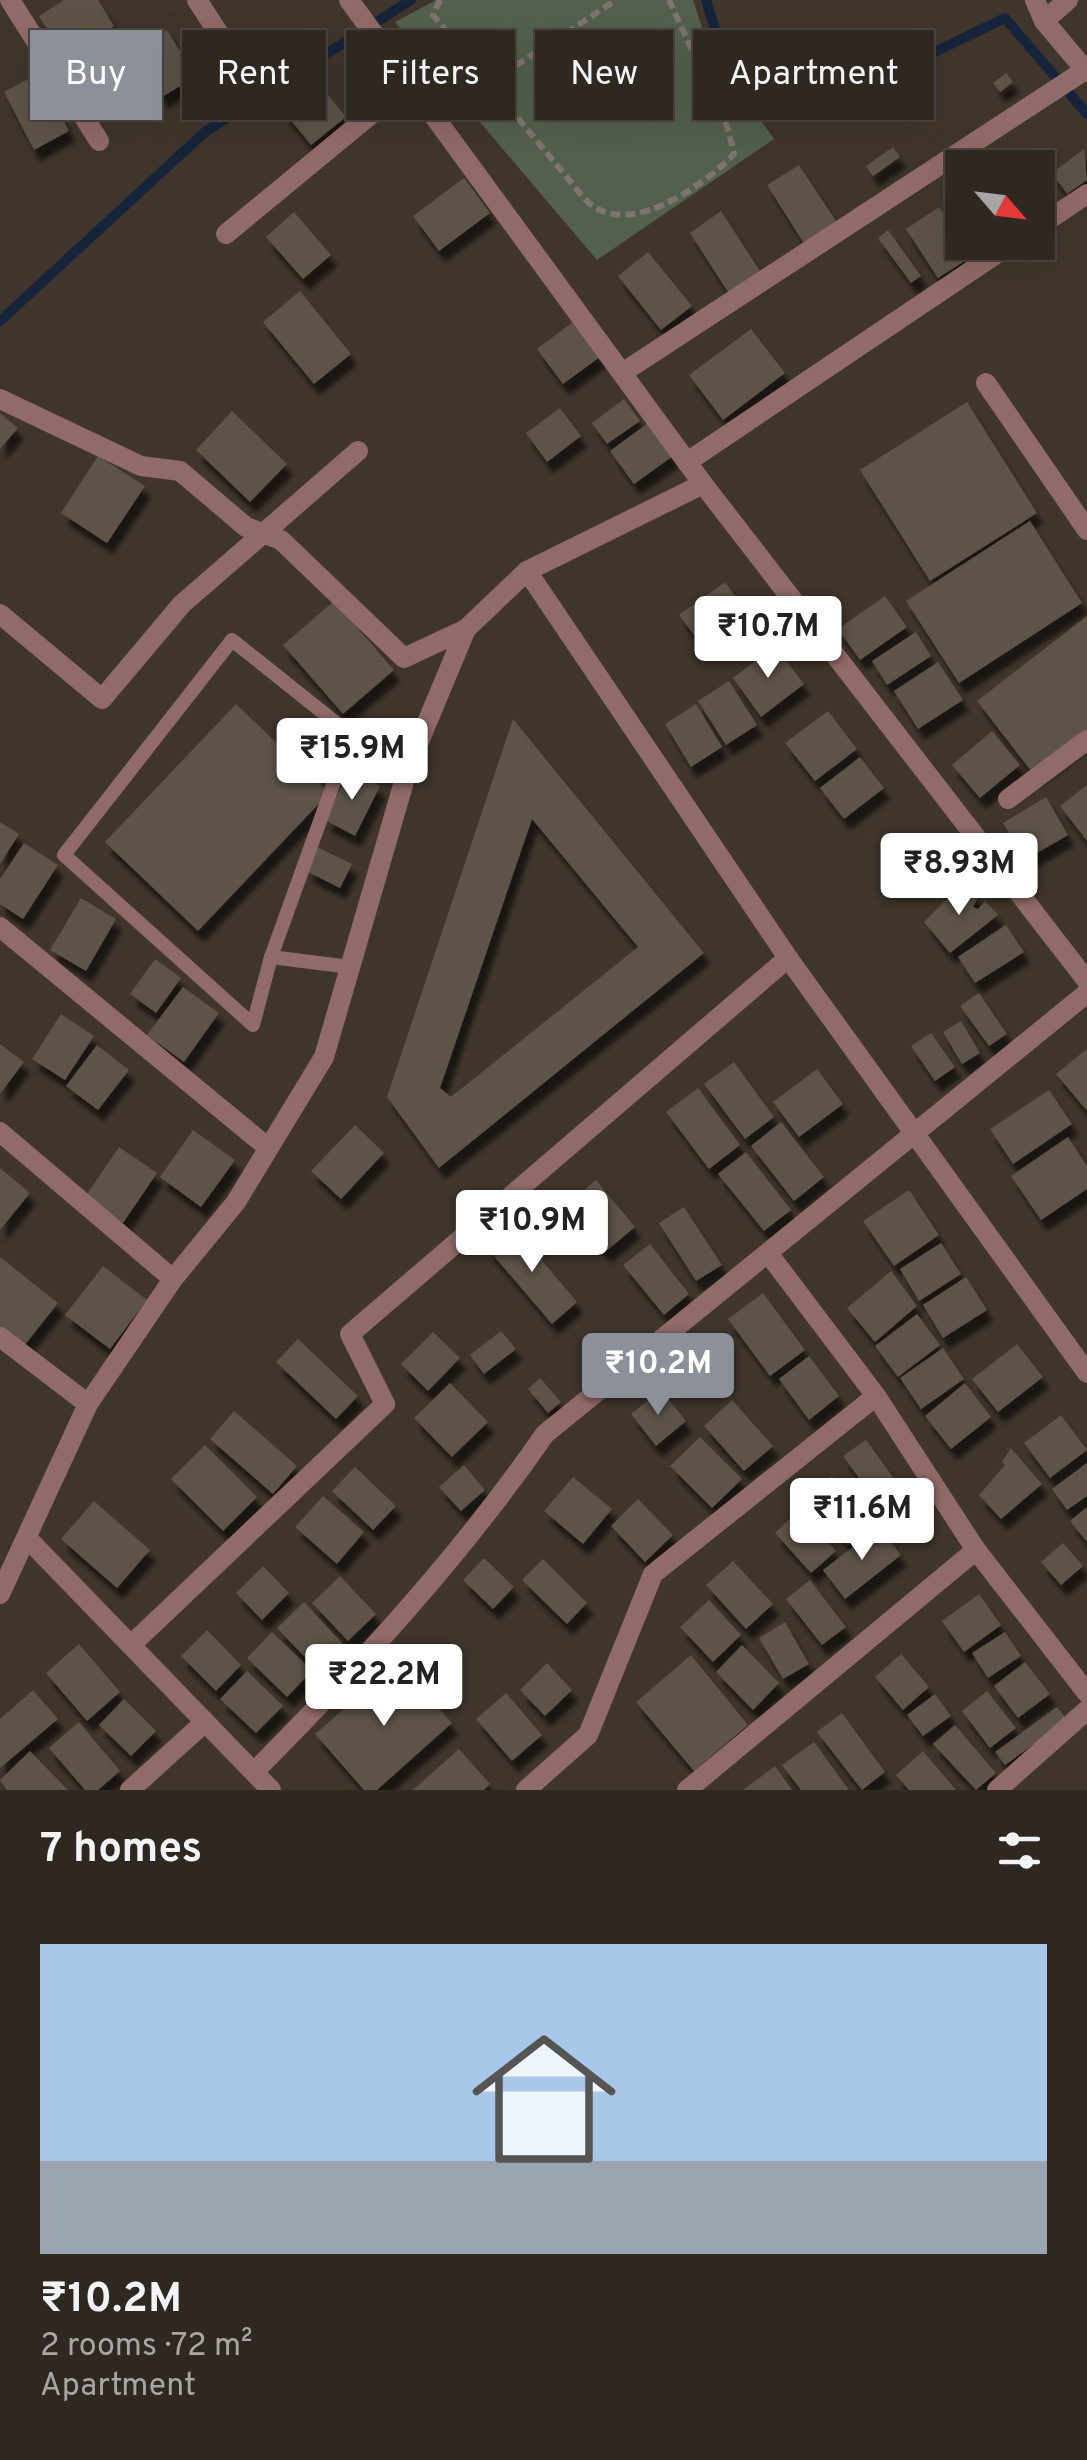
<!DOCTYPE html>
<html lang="en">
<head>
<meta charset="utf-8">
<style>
	body { margin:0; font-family:Overpass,sans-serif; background:#37302a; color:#f1f3f6; height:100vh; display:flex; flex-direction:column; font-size:38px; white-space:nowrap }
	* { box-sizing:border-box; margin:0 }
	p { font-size:32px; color:#a7a6a5 }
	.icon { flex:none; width:55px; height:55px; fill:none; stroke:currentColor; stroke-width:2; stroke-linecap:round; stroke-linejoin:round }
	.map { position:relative; height:1790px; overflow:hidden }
	.details { display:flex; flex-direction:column; background:#2f2821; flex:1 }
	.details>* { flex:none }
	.guide { position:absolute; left:30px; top:30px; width:1028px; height:90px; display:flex; gap:20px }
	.needle { width:65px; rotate:118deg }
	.controls { position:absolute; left:945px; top:150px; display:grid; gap:20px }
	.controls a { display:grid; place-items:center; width:110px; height:110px; border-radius:0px; background:#2f2821; box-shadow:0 10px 40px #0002,0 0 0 2px #4a443f; font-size:50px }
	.price { position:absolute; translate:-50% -85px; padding:0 22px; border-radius:10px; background:#fff; color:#222; font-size:32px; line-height:65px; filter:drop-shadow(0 2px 5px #0008) }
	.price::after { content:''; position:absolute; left:50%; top:60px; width:30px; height:22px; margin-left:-15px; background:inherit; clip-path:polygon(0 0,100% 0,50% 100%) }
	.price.current { background:#8c9099; color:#fff }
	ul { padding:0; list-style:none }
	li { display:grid; align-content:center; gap:20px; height:530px; padding:0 40px }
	li span { display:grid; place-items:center; height:310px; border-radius:0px; color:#555 }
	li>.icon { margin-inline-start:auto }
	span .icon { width:180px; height:180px; fill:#fffc; stroke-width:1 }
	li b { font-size:42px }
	h2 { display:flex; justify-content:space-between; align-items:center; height:120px; padding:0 40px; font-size:42px }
	.pill { padding:0 35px; border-radius:0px; background:#2f2821; box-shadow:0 10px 40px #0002,0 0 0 2px #4a443f; font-size:35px; line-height:90px }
	.pill.current { background:#8c9099; color:#fff }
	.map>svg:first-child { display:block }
	.green { fill:#53604f }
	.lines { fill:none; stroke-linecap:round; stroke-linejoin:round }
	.stream { stroke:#16243b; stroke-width:10 }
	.building { fill:#5d5249; fill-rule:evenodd; filter:url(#shadow) }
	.path { stroke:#7e756e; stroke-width:6; stroke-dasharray:10 5; stroke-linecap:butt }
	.service { stroke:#916b6a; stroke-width:14 }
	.minor { stroke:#916b6a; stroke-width:20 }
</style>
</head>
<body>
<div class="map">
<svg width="1087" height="1790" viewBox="0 0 1087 1790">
	<defs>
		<filter id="shadow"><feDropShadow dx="6" dy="11" stdDeviation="2.5" flood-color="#0009"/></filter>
	</defs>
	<rect width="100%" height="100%" fill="#3f352c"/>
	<path class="green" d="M436 0H693L708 46 774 139 597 260 395 22Z"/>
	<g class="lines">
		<g class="stream">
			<path d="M706 0 721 48 802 116 1005 18 1087 114"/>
			<path d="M295 74 411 0"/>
			<path d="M0 321 205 132 277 86"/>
		</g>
	</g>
	<g class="building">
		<path d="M64 0H98L114 26 64 57 39 16Z"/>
		<path d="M167 30 195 77 162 97 133 50Z"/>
		<path d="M119 33 132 62 95 79 82 50Z"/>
		<path d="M302 62 346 117 311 145 267 91Z"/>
		<path d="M39 73 69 131 34 150 4 92Z"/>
		<path d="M1006 73 1013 82 1000 92 993 83Z"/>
		<path d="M893 147 900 157 873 176 866 166Z"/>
		<path d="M1084 149 1087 180 1067 194 1052 173Z"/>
		<path d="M1025 150 1036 168H998Z"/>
		<path d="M799 165 838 224 805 245 767 185Z"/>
		<path d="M1038 170 1058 201 1038 215Z"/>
		<path d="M464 178 490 213 439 251 413 216Z"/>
		<path d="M939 207 971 257 938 278 906 229Z"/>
		<path d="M721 211 762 274 730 295 690 233Z"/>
		<path d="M294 212 331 255 303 279 266 237Z"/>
		<path d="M888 230 921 276 911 283 878 238Z"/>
		<path d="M648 252 692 306 661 330 618 276Z"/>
		<path d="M300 291 351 354 314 384 263 322Z"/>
		<path d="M574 321 600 357 563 384 537 349Z"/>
		<path d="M751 329 785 373 723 420 689 375Z"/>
		<path d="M624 399 640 421 607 444 592 423Z"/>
		<path d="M967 402 1037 513 930 581 860 470Z"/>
		<path d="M560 408 581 436 547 462 526 433Z"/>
		<path d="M232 411 287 464 250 502 196 450Z"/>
		<path d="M0 413 18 428 0 449Z"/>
		<path d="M648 423 673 456 634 484 610 451Z"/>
		<path d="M98 456 145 486 107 543 61 513Z"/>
		<path d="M1030 521 1082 603 959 683 906 601Z"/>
		<path d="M725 582 748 614 703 647 679 615Z"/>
		<path d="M885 596 907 627 860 660 838 629Z"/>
		<path d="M334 601 394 670 343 714 283 645Z"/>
		<path d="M1087 616V736L1035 776 977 701Z"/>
		<path d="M916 632 931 656 887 685 872 661Z"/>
		<path d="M775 646 804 684 761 717 733 678Z"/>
		<path d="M938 662 963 700 918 729 894 691Z"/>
		<path d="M729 681 757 725 726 745 698 701Z"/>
		<path d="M236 704 329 793 198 931 105 842Z"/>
		<path d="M696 704 722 747 691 767 665 724Z"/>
		<path d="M828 711 857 749 815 781 785 743Z"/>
		<path d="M513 719 704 953 439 1168 387 1097ZM532 819 638 947 451 1097 440 1088Z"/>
		<path d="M992 731 1020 765 980 798 952 765Z"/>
		<path d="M860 757 884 788 844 819 820 788Z"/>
		<path d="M350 770 380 786 355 836 325 820Z"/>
		<path d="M1087 785V841L1060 806Z"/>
		<path d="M1046 797 1068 835 1025 860 1003 823Z"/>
		<path d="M0 822 19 834 0 864Z"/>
		<path d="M24 843 58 865 23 919 0 904V879Z"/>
		<path d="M317 847 352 864 340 888 306 871Z"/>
		<path d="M964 882 978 897 973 907 978 909 985 901 998 915 950 953 924 922Z"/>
		<path d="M81 898 116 919 86 971 50 950Z"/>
		<path d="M1006 925 1024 952 975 983 958 957Z"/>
		<path d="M155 959 181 978 156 1013 130 994Z"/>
		<path d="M183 987 219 1013 184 1062 147 1035Z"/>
		<path d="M979 993 1007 1034 989 1046 960 1006Z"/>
		<path d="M61 1014 94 1036 65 1080 32 1059Z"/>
		<path d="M961 1021 980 1053 962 1064 943 1032Z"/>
		<path d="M931 1033 955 1067 935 1081 911 1046Z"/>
		<path d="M0 1044 24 1062 0 1094Z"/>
		<path d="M97 1045 129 1070 98 1110 66 1086Z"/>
		<path d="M1087 1049V1111L1056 1074Z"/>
		<path d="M734 1062 774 1117 745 1139 704 1084Z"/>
		<path d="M817 1069 843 1104 799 1137 773 1102Z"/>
		<path d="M698 1088 740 1145 709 1169 666 1112Z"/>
		<path d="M1049 1090 1072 1124 1013 1164 990 1129Z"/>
		<path d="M781 1122 824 1177 794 1201 751 1146Z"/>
		<path d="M355 1125 384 1153 341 1199 311 1171Z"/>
		<path d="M193 1130 235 1160 201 1207 160 1177Z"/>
		<path d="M1068 1137 1087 1166V1189L1041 1220 1011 1176Z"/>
		<path d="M119 1147 157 1173 123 1223 85 1197Z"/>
		<path d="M746 1152 791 1210 764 1231 718 1174Z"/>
		<path d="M0 1168 30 1193 0 1230Z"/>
		<path d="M596 1180 635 1227 605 1252 567 1205Z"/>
		<path d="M909 1190 939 1235 894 1266 863 1221Z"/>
		<path d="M684 1207 722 1265 696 1281 659 1223Z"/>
		<path d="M513 1226 577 1302 552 1324 487 1248Z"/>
		<path d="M941 1243 961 1274 919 1301 900 1269Z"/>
		<path d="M650 1244 689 1294 664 1315 623 1265Z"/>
		<path d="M0 1257 58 1303 24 1346 0 1327Z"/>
		<path d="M103 1266 147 1300 110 1349 65 1315Z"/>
		<path d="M891 1271 917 1306 875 1342 847 1308Z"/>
		<path d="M966 1277 987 1310 943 1338 923 1305Z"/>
		<path d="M763 1293 805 1350 770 1376 728 1319Z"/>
		<path d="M917 1314 940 1345 898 1377 875 1346Z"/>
		<path d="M501 1331 516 1349 484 1374 470 1355Z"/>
		<path d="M433 1332 460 1358 428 1391 401 1364Z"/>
		<path d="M298 1339 358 1396 336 1419 276 1362Z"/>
		<path d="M1017 1344 1043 1377 998 1412 972 1379Z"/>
		<path d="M943 1348 964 1379 921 1409 900 1378Z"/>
		<path d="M809 1356 839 1396 809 1420 779 1379Z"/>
		<path d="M540 1378 561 1402 548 1413 528 1389Z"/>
		<path d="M450 1383 488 1422 452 1457 414 1418Z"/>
		<path d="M965 1383 991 1417 951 1449 925 1416Z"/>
		<path d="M661 1390 686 1421 656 1446 631 1414Z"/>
		<path d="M732 1400 773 1446 744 1471 704 1426Z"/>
		<path d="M234 1411 297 1466 273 1494 210 1439Z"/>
		<path d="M1061 1415 1087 1450 1050 1478 1024 1443Z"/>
		<path d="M700 1437 742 1479 712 1508 670 1466Z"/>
		<path d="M866 1440 906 1495 883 1511 843 1456Z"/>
		<path d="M205 1445 257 1497 223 1531 171 1479Z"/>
		<path d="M1011 1448 1042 1484 1001 1519 979 1495 1005 1465 1002 1462Z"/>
		<path d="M1087 1463V1496L1067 1510 1052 1489Z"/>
		<path d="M464 1465 485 1490 461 1511 439 1487Z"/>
		<path d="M355 1467 396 1506 373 1530 332 1491Z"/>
		<path d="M832 1476 871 1525 848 1545 809 1495Z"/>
		<path d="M573 1477 612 1509 583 1544 544 1511Z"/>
		<path d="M323 1496 364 1532 337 1564 295 1527Z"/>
		<path d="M638 1499 673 1535 645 1562 611 1526Z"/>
		<path d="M94 1501 150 1550 117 1588 61 1539Z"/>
		<path d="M1087 1507V1542L1070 1521Z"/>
		<path d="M799 1510 836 1551 811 1573 775 1533Z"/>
		<path d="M879 1527 901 1555 845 1599 823 1570Z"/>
		<path d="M1063 1543 1083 1566 1061 1585 1041 1562Z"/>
		<path d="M484 1558 514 1587 493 1609 463 1580Z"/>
		<path d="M543 1559 587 1603 567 1624 522 1580Z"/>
		<path d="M733 1561 773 1604 746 1629 706 1585Z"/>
		<path d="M263 1566 289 1593 262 1620 236 1593Z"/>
		<path d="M340 1576 376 1614 348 1641 312 1603Z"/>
		<path d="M810 1580 846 1627 822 1645 786 1599Z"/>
		<path d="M979 1594 1001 1625 964 1652 942 1621Z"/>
		<path d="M709 1600 741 1635 713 1662 680 1627Z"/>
		<path d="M304 1602 342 1643 315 1668 277 1628Z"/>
		<path d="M785 1622 809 1664 783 1679 759 1638Z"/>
		<path d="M207 1630 241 1665 216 1691 181 1656Z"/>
		<path d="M272 1632 312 1671 287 1697 247 1658Z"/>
		<path d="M1005 1632 1021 1656 988 1678 972 1653Z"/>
		<path d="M79 1644 120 1692 87 1721 46 1673Z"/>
		<path d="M742 1645 779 1683 753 1710 716 1672Z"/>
		<path d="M901 1654 929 1687 903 1710 875 1677Z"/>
		<path d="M691 1655 748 1725 694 1771 636 1702Z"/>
		<path d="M398 1662 452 1723 377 1790H364L315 1734Z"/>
		<path d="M1025 1662 1050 1694 1018 1718 994 1686Z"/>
		<path d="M547 1663 572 1690 545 1716 520 1690Z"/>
		<path d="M247 1671 283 1706 256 1733 220 1699Z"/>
		<path d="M33 1690 58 1719 0 1768V1719Z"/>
		<path d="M987 1691 1016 1728 990 1748 962 1711Z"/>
		<path d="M506 1693 542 1735 512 1761 476 1719Z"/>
		<path d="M935 1694 951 1716 923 1736 907 1715Z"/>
		<path d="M124 1699 156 1731 131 1756 99 1725Z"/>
		<path d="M1057 1707 1067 1720 1005 1765 995 1752Z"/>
		<path d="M842 1713 885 1772 862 1790 817 1732Z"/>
		<path d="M79 1722 120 1771 98 1790H85L49 1748Z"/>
		<path d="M955 1725 996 1773 976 1790 933 1744Z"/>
		<path d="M814 1742 849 1790H801L782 1765Z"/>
		<path d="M459 1749 490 1784 484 1790H413Z"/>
		<path d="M30 1751 68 1790H7L0 1780Z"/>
		<path d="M923 1751 956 1790H909L896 1775Z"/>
		<path d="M775 1766 792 1790H743Z"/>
	</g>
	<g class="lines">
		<g class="path">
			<path d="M440 0 433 15 584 198C624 243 702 187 734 154L728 129 669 0"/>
			<path d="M453 107 616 0"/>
		</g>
		<g class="service">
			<path d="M351 735 271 957 253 1025 64 855 232 640 351 735 408 768"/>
			<path d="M271 957 350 967"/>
		</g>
		<g class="minor">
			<path d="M10 0 99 141"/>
			<path d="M197 0 240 66"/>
			<path d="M349 0 703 484"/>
			<path d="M1035 0 1044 21 1087 72"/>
			<path d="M1044 21 1068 0"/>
			<path d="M1038 227 1087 194"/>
			<path d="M226 234 409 83"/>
			<path d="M622 373 1085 70"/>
			<path d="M986 383 1087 530"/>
			<path d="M0 399 141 466 180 471 246 527 281 540 404 658 466 629"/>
			<path d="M687 462 1014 242"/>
			<path d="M527 571 788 958 1087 1373"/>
			<path d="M0 614 102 699 182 604 358 451"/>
			<path d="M1008 799 1087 740"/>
			<path d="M0 927 266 1146"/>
			<path d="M0 1132 173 1279"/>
			<path d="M768 1253 876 1396 976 1550 1087 1693"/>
			<path d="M0 1337 88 1404"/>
			<path d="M27 1538 271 1790"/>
			<path d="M0 1594 88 1404 173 1279 236 1202 324 1057 408 768 466 629 527 571 703 484 1087 981"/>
			<path d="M131 1645 385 1404 350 1334 788 958"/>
			<path d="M254 1772C360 1665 459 1558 545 1434L1087 993"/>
			<path d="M130 1790 205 1722"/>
			<path d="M526 1790 588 1735 653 1574 876 1396"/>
			<path d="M687 1790 976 1550"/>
			<path d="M997 1790 1087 1710"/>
		</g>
	</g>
</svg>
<div class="controls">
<a><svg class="needle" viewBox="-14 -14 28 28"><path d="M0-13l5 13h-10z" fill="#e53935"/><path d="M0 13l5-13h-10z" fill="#a7a6a5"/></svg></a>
</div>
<b class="price" style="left:768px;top:681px">₹10.7M</b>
<b class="price" style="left:352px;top:803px">₹15.9M</b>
<b class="price" style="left:959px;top:918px">₹8.93M</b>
<b class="price" style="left:532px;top:1275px">₹10.9M</b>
<b class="price current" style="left:658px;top:1418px">₹10.2M</b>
<b class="price" style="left:862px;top:1563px">₹11.6M</b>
<b class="price" style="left:384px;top:1729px">₹22.2M</b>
<div class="guide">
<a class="pill current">Buy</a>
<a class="pill">Rent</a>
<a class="pill">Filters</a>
<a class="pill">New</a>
<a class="pill">Apartment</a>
</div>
</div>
<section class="details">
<h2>7 homes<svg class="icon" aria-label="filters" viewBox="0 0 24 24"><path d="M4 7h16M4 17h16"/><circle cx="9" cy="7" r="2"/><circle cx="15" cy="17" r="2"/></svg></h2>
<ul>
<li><span style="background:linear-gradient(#a9c7e8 70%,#9aa5b1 0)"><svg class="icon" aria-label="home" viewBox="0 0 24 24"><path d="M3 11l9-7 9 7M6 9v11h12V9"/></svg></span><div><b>₹10.2M</b><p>2 rooms · 72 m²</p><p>Apartment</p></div></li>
</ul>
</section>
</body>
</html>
